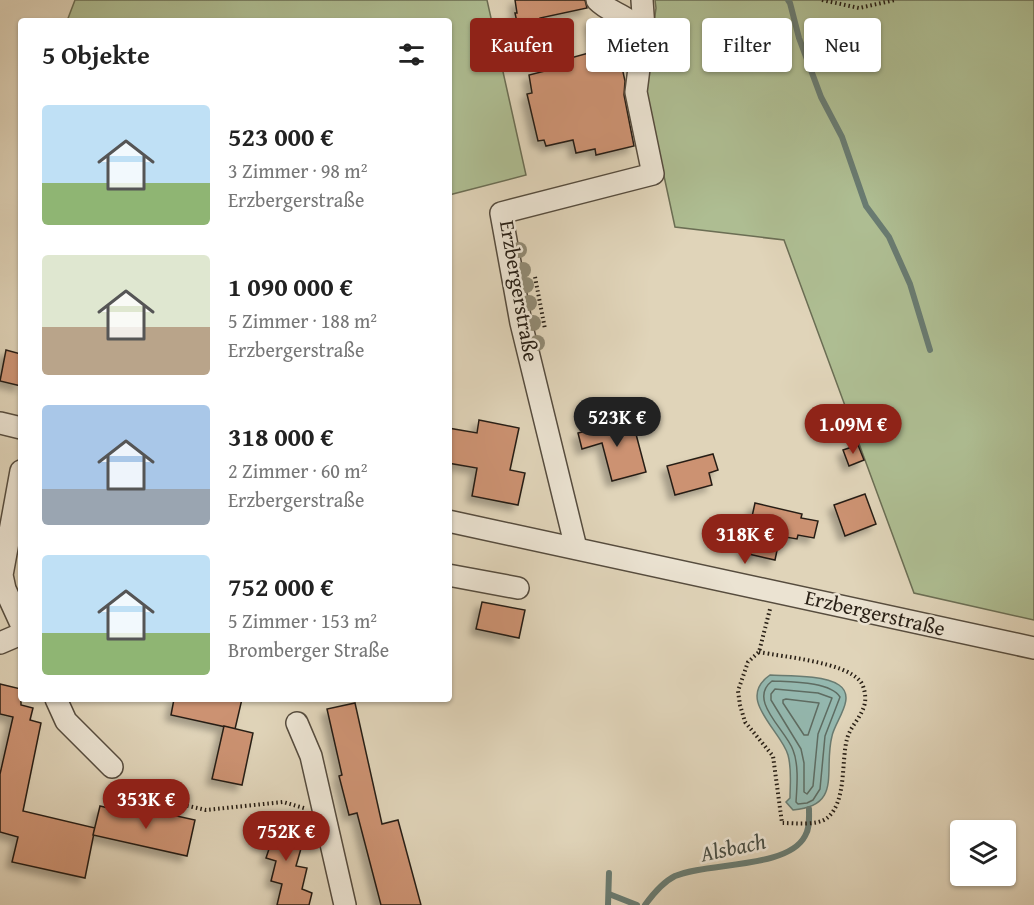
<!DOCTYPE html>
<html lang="de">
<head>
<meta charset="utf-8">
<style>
	body { margin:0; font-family:"Gentium Book Plus",serif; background:#f2f2f2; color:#222; height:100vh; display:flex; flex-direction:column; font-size:22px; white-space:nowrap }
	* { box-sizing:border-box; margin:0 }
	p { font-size:20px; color:#767676 }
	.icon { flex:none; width:33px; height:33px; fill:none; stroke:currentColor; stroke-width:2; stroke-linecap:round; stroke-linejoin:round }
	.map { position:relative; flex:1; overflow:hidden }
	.drawer { position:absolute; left:18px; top:18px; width:434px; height:684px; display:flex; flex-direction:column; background:#fff; border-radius:6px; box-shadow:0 2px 4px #0004 }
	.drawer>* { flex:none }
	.guide { position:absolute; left:470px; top:18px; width:474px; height:54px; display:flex; gap:12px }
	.tools { position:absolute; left:950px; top:820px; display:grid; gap:12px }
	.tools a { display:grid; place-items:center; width:66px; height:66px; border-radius:6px; background:#fff; box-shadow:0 2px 4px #0004; font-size:30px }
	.price { position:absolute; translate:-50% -51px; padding:0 14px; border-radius:21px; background:#8f2418; color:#fff; font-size:20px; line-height:39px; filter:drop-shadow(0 2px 3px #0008) }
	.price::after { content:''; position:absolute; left:50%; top:36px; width:18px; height:14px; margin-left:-9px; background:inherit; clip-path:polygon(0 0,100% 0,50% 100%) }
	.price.current { background:#222; color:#fff }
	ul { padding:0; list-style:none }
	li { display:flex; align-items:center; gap:18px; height:150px; padding:0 24px }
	li span { display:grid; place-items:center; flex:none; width:168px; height:120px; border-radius:6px; color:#555 }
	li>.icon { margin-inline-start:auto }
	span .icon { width:72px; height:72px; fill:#fffc; stroke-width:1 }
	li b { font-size:26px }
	h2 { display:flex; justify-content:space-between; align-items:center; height:72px; padding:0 24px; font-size:26px }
	.tag { padding:0 21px; border-radius:6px; background:#fff; box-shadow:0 2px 4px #0004; font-size:21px; line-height:54px }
	.tag.current { background:#8f2418; color:#fff }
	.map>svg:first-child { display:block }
	.green { fill:#aebd92; stroke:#6b6e54; stroke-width:1.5 }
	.water { fill:#94b8af; stroke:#697b71; stroke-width:1.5 }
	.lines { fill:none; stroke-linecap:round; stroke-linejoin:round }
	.shore { stroke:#5e6c62; stroke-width:1.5 }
	.stream { stroke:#697b71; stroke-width:6 }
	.building { fill:#cc9272; stroke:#281f15; stroke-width:1.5; filter:url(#shadow) }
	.minor-casing { stroke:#564c3e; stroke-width:24 }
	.path { stroke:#281f15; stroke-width:4; stroke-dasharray:1.5 3; stroke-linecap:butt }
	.minor { stroke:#ebe3d2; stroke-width:21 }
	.tree { fill:#918a73 }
	.labels { text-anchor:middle; stroke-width:5; stroke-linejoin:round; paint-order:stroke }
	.street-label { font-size:21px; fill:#281f15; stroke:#ebe3d2 }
	.water-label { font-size:22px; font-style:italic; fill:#484d43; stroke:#ebe3d2 }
</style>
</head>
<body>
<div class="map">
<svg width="1034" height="905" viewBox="0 0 1034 905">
	<defs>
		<filter id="shadow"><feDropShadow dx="-5.5" dy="5.5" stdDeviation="3" flood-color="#0004"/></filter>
	</defs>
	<rect width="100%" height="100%" fill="#e0d4b9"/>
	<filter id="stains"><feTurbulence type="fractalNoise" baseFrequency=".00333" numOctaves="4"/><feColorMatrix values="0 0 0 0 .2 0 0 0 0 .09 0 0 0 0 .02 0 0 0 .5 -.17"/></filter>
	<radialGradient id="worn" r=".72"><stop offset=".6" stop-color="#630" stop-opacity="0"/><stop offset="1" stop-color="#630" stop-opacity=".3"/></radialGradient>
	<g class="green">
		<path d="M75 0H487L526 175 449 195 448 21H67Z"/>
		<path d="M655 0H1034V620L914 593 784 240 675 227 642 74 652 38 656 8Z"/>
	</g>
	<path class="water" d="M770 675C788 676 824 675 839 685 857 697 835 721 832 736 823 771 843 806 793 810L786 802 790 798C790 784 792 769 788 755 781 730 735 699 770 675Z"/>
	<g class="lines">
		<g class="shore">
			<path d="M772 681C789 682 830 681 840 697L825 736 820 789 813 800 807 803 798 804 796 802C797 786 799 765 793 750 786 730 747 700 772 681Z"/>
			<path d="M775 689 818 693 832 698 818 734 813 786 807 794 804 792V763L801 749 771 700V694Z"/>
			<path d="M786 699 819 703 808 735H804L783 703V700Z"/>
		</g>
		<g class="stream">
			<path d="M788 0 790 3 799 38 821 97 842 137 866 206 889 237 910 284 930 350"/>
			<path d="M609 894 637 905"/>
			<path d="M608 905 609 873"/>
			<path d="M645 905C653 894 663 882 675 876 707 862 788 869 805 836 810 828 809 818 809 809"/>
		</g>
	</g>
	<g class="building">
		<path d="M515 0H585L587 8 540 18 543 30 520 36 515 13H517Z"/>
		<path d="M601 19 613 26 625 81 624 95 634 146 596 155 595 149 576 153 573 140 546 146 544 140 538 141 527 94 532 93 529 75 557 68 556 62 596 51 590 21Z"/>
		<path d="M6 350 21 354V386L0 381Z"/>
		<path d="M632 419 646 472 612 481 602 443 582 449 578 433Z"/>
		<path d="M479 420 519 428 510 470 525 473 518 505 472 496 477 468 448 463V428L477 433Z"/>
		<path d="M858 445 864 460 849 466 843 450Z"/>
		<path d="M713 454 718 470 709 473 712 485 675 495 667 466Z"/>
		<path d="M865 494 876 524 845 536 834 505Z"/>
		<path d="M755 503 802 514 801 518 818 521 814 538 798 535 797 539 780 536 775 560 744 553Z"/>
		<path d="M482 602 525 610 519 638 476 629Z"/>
		<path d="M0 684 21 689V705L33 708 30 720 41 723 23 811 95 828 85 878 12 862 18 837 0 832V774L13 717 0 714Z"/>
		<path d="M174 699H242L235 729 171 715Z"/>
		<path d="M355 703 382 824 398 820 421 905H381L357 813 349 815 339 776 342 775 327 709Z"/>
		<path d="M224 726 253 733 242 785 212 779Z"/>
		<path d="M100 806 143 816 145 809 195 820 187 856 93 835Z"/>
		<path d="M267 814 297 823 291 842 302 845 296 866 307 868 302 889 312 893 309 905H277L282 884 271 881 276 861 266 858 273 837 261 833Z"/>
	</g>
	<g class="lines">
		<defs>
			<g id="minor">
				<path d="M597 0C613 16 630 13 643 37"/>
				<path d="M0 423 21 428"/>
				<path d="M21 471 2 575 5 589 21 624"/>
				<path d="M448 521 1034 648"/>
				<path d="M576 548 521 323 501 213 653 174 636 92 644 29 642 0"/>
				<path d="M448 575 518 588"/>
				<path d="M0 643 21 634"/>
				<path d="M56 699 66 721 112 767"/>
				<path d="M297 723 311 756 345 905"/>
			</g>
		</defs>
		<use href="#minor" class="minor-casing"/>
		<g class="path">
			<path d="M822 0 859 8 895 0"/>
			<path d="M535 277 545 329"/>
			<path d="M759 652C784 657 844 662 860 681 864 685 866 696 865 702 863 716 850 726 847 739 841 761 847 802 827 818 817 826 795 823 782 823L773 756 745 722 740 705 738 691 748 662 759 652 770 609"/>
			<path d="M123 781 131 793 206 810 283 802 304 808"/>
		</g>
		<use href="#minor" class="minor"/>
	</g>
	<g class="tree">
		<circle cx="519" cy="250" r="8"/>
		<circle cx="523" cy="270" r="8"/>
		<circle cx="526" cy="285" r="8"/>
		<circle cx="529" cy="303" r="8"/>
		<circle cx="533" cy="323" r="8"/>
		<circle cx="537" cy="343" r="8"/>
	</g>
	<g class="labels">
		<g class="street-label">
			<text transform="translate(519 291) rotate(80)" y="7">Erzbergerstraße</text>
			<text transform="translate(875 613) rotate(13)" y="7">Erzbergerstraße</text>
		</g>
		<g class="water-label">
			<text transform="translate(733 847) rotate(-12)" y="8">Alsbach</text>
		</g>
	</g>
	<rect width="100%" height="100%" filter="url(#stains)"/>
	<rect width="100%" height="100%" fill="url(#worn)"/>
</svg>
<div class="tools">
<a><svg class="icon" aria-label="layers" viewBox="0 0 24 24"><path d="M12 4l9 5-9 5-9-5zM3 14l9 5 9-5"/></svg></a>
</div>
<b class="price current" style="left:617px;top:448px">523K €</b>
<b class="price" style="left:853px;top:455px">1.09M €</b>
<b class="price" style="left:745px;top:565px">318K €</b>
<b class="price" style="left:146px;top:830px">353K €</b>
<b class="price" style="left:286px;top:862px">752K €</b>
<div class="guide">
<a class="tag current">Kaufen</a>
<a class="tag">Mieten</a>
<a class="tag">Filter</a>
<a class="tag">Neu</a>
</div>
<section class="drawer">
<h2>5 Objekte<svg class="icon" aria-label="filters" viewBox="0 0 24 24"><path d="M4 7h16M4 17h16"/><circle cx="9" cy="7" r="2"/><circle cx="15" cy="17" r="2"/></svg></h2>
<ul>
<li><span style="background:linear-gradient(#bfe0f5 65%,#8fb573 0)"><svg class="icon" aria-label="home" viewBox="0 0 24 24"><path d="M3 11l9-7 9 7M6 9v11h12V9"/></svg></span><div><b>523 000 €</b><p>3 Zimmer · 98 m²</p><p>Erzbergerstraße</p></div></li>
<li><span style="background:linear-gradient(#dfe7d0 60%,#b9a48a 0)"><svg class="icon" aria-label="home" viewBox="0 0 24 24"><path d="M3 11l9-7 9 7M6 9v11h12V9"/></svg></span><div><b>1 090 000 €</b><p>5 Zimmer · 188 m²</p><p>Erzbergerstraße</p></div></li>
<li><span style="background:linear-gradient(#a9c7e8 70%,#9aa5b1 0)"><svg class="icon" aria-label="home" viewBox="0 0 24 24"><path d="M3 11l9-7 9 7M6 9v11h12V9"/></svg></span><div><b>318 000 €</b><p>2 Zimmer · 60 m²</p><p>Erzbergerstraße</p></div></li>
<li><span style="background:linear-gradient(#bfe0f5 65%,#8fb573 0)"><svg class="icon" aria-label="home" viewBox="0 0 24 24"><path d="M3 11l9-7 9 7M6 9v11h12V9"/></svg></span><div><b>752 000 €</b><p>5 Zimmer · 153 m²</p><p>Bromberger Straße</p></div></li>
</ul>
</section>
</div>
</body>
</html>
